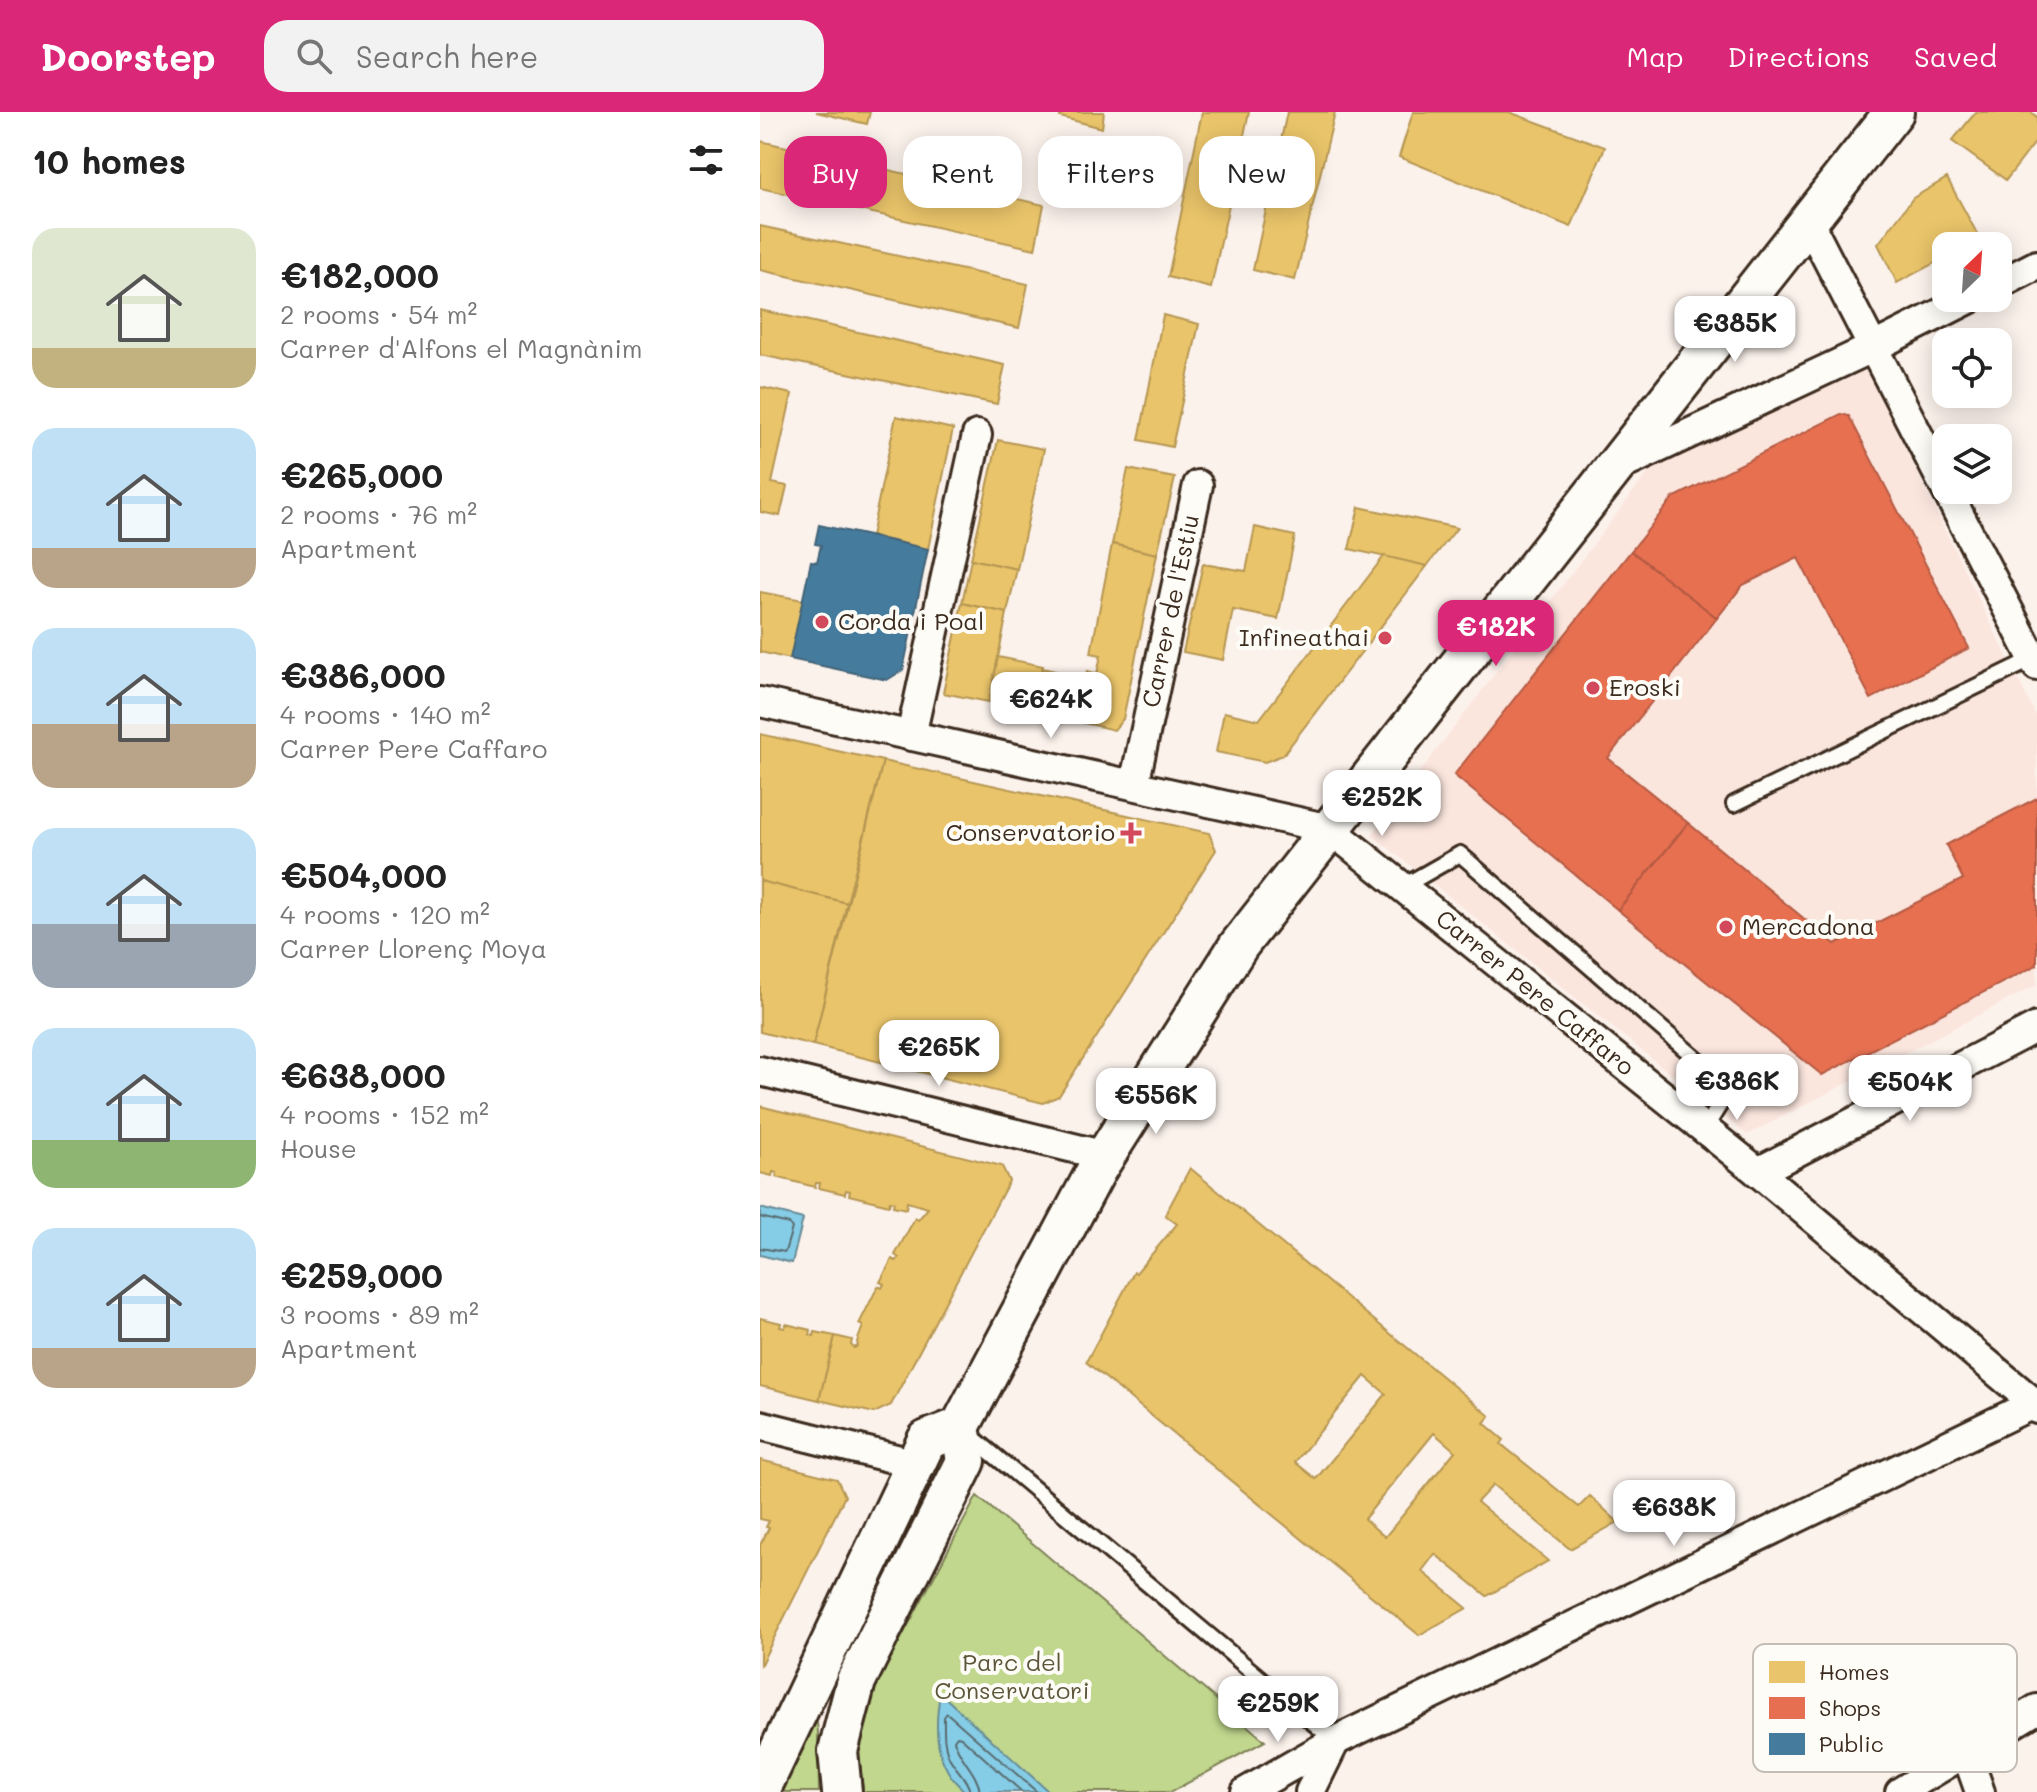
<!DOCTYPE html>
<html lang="en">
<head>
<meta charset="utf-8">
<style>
	body { margin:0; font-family:Mali,sans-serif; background:#f2f2f2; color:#222; height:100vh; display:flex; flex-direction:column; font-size:30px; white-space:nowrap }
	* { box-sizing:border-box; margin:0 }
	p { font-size:26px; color:#767676 }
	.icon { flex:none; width:44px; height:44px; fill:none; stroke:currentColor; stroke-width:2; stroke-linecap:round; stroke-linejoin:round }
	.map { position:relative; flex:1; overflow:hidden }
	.details { display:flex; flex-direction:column; background:#fff; width:760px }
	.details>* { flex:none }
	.hud { position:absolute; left:24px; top:24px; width:760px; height:72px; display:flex; gap:16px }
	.needle { width:52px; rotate:25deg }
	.tools { position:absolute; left:1172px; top:120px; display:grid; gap:16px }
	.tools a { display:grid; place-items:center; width:80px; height:80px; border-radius:16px; background:#fff; box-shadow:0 4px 20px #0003; font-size:40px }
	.price { position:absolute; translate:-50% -68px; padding:0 18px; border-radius:16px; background:#fff; color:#222; font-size:26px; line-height:52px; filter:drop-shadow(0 2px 4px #0008) }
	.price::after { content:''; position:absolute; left:50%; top:48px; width:24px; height:18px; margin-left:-12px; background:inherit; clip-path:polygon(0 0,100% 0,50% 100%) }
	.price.on { background:#db2777; color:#fff }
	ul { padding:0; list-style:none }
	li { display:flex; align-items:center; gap:24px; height:200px; padding:0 32px }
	li span { display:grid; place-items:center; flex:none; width:224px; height:160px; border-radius:24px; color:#555 }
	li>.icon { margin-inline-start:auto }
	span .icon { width:96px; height:96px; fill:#fffc; stroke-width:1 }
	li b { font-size:34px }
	h2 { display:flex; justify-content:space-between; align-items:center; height:96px; padding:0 32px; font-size:34px }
	.chip { padding:0 28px; border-radius:24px; background:#fff; box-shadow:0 4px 20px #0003; font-size:28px; line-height:72px }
	.chip.on { background:#db2777; color:#fff }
	header { display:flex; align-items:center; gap:48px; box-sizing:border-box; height:112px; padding:0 40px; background:#db2777; color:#fff }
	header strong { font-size:38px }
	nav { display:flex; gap:44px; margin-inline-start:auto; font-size:28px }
	.search { width:560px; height:72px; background:#f2f2f2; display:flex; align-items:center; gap:20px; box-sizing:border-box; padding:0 28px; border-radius:24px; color:#767676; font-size:30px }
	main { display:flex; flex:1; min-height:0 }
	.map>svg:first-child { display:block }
	.built { fill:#fbe6de }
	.green { fill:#c0d78d; stroke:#7e8056; stroke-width:2 }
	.water { fill:#85cce6; stroke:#678b96; stroke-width:2 }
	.homes { fill:#e9c46a; stroke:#b59653; stroke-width:2; fill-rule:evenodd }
	.shops { fill:#e76f51; stroke:#b35a42; stroke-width:2 }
	.public { fill:#457b9d; stroke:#426377; stroke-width:2 }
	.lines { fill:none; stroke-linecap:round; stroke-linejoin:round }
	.shore { stroke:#596b6e; stroke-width:2 }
	.service-casing { stroke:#3b2a1e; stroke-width:20 }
	.minor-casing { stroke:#3b2a1e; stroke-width:34 }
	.secondary-casing { stroke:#3b2a1e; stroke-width:44 }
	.service { stroke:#fdfcf7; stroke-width:14 }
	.minor { stroke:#fdfcf7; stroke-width:28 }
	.secondary { stroke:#fdfcf7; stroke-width:38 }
	.poi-dot { fill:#d1495b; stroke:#fdfcf7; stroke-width:3 }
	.labels { text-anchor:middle; stroke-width:8; stroke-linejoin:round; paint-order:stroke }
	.street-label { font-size:24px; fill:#3b2a1e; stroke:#fdfcf7 }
	.poi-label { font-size:24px; fill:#3b2a1e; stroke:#fdfcf7; text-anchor:start }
	.park-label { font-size:24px; fill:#5c553a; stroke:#fdfcf7 }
	.key { fill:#fdfcf7; stroke:#c3bdb6; stroke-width:2 }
	.key-label { font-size:22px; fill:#3b2a1e }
</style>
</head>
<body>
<header>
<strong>Doorstep</strong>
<div class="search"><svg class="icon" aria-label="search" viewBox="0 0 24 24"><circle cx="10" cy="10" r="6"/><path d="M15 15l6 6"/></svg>Search here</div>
<nav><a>Map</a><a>Directions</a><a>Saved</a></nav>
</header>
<main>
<section class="details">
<h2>10 homes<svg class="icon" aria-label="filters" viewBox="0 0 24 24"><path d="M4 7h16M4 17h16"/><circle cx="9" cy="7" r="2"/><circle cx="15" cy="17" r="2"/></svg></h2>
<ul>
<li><span style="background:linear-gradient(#dfe7d0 75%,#c2b280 0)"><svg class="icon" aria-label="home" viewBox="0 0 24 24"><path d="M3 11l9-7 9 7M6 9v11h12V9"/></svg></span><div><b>€182,000</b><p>2 rooms · 54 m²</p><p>Carrer d'Alfons el Magnànim</p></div></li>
<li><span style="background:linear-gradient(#bfe0f5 75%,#b9a48a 0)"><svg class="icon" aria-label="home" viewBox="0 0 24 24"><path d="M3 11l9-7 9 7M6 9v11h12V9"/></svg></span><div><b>€265,000</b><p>2 rooms · 76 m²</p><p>Apartment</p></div></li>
<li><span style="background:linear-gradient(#bfe0f5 60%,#b9a48a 0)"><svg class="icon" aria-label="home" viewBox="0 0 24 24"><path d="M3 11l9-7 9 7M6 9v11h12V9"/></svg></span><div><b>€386,000</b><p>4 rooms · 140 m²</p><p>Carrer Pere Caffaro</p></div></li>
<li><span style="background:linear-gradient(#bfe0f5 60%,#9aa5b1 0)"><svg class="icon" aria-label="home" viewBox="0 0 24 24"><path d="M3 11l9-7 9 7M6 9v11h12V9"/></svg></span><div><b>€504,000</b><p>4 rooms · 120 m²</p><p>Carrer Llorenç Moya</p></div></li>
<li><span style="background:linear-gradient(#bfe0f5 70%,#8fb573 0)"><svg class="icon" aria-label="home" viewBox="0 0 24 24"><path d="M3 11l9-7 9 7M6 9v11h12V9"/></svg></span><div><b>€638,000</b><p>4 rooms · 152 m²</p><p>House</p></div></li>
<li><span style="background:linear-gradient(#bfe0f5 75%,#b9a48a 0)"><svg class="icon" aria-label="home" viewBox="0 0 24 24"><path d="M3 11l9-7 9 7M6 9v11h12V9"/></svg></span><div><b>€259,000</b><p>3 rooms · 89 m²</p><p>Apartment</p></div></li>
</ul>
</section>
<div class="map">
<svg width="1277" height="1680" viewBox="0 0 1277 1680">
	<rect width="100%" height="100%" fill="#fcf2ec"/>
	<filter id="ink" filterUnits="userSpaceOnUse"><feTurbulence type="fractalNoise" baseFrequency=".0125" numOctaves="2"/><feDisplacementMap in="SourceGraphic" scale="16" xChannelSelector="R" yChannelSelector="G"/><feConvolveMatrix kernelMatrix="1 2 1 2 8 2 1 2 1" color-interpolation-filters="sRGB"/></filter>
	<g filter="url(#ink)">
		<path class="built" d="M1107 258 1277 606V873L987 1023 612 723 896 350Z"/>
		<g class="green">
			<path d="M217 1384 505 1629 411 1680H103L96 1611Z"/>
			<path d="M53 1611H57L58 1620 59 1680H22Z"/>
		</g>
		<g class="water">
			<path d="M0 1096 43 1107 32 1151 0 1143Z"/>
			<path d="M180 1581 289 1680H206C174 1654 174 1618 180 1581Z"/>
		</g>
		<g class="homes">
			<path d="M56 0H110L107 12Z"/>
			<path d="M301 0H344L342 16 300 5Z"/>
			<path d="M442 0H489L451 176 408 165Z"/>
			<path d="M527 0H575L535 168 493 158Z"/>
			<path d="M653 0H749L845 35 811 115 639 45Z"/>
			<path d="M1216 0H1271L1277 5V28L1246 68 1192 29Z"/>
			<path d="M0 29 284 93 275 137 0 76Z"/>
			<path d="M1187 66 1220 127 1207 134H1186V145L1137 171 1118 132 1153 86Z"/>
			<path d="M0 114 268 172 259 216 0 158Z"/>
			<path d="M0 198 245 253 237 292 0 243Z"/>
			<path d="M403 203 439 212 412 335 379 328Z"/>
			<path d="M0 275 32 282 12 371 27 374 20 404 0 400Z"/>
			<path d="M136 304 193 317 168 437 111 424Z"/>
			<path d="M238 328 284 337 257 457 211 447Z"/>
			<path d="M368 357 415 366 397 442 352 432Z"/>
			<path d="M599 395 697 416 667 454 589 437Z"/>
			<path d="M495 415 535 424 518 507 473 498 463 548 423 540 443 452 486 459Z"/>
			<path d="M352 432 397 442 363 607 354 618 316 609 327 559 337 562 341 543 331 541Z"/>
			<path d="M624 444 667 454 523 643 505 650 456 640 464 600 499 608Z"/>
			<path d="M211 447 257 457 247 501 202 491Z"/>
			<path d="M0 480 43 488 30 547 0 540Z"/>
			<path d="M202 491 247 501 229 590 183 581Z"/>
			<path d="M238 545 283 554 272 599 229 590Z"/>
			<path d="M282 556 325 566 316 609 272 599Z"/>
			<path d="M0 622 123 649 87 791 0 769Z"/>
			<path d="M123 649 449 721 456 738 299 984 283 991 53 933Z"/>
			<path d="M0 769 87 791 53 933 0 920Z"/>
			<path d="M0 994 242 1054 249 1069 131 1293 114 1301 59 1288 75 1224 92 1228 91 1233 94 1236 98 1234 97 1230 103 1214 99 1212 118 1174 122 1176 124 1172 120 1170 132 1147 136 1149 139 1146 135 1143 155 1106 158 1108 168 1096 147 1090 146 1097 133 1094 134 1090 130 1089 129 1093 89 1083 90 1079 86 1078 85 1082 59 1076 60 1071H56L55 1075 16 1065 17 1061 13 1060 12 1064 0 1061Z"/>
			<path d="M430 1056 730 1304 724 1311 744 1328 741 1332 819 1395 830 1384 858 1410 810 1437 733 1373 717 1390 788 1449 727 1484 675 1442 662 1459 707 1496 659 1523 326 1250 374 1160 376 1161 417 1112 405 1103ZM605 1264 626 1282 556 1367 535 1350ZM674 1321 695 1339 625 1425 604 1407Z"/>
			<path d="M0 1206 21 1211 20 1215 25 1216 26 1212 51 1218 50 1223 54 1224 55 1220 75 1224 59 1288 0 1274Z"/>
			<path d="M0 1348 77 1367 85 1384 0 1554V1433L9 1416 6 1415 9 1409 0 1407Z"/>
		</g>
		<g class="shops">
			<path d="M1081 302 1089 304 1209 536 1111 587 1038 446 983 473 957 506 871 439 913 386Z"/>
			<path d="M871 439 957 506 848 646 928 711 858 798 694 663Z"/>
			<path d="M1277 686V853L1062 963 858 798 928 711 1075 832 1203 767 1186 733Z"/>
		</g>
		<path class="public" d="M59 413 168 437 143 558 127 568 30 547 51 449 57 450 61 433 55 432Z"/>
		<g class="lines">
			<g class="shore">
				<path d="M0 1105 29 1112 32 1116 25 1140 0 1136"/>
				<path d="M210 1680C208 1667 195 1657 189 1645 183 1632 184 1618 184 1605L187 1601 277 1680"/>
				<path d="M220 1680C218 1661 199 1647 194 1628L197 1624 201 1625 262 1680"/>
			</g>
			<defs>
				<g id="service">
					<path d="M974 692 1273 547"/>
					<path d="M642 775 700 742 970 976 944 1018"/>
					<path d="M210 1323 575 1629"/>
				</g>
				<g id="minor">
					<path d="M1048 109 1277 554"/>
					<path d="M1238 173 1277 153"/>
					<path d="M858 355 1112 236 1211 186"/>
					<path d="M0 590 570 717 998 1060 1274 1291 1277 1297"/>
					<path d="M151 624 217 323"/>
					<path d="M374 673 438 373"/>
					<path d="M0 959 346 1044"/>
					<path d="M998 1060 1277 915"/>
					<path d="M0 1313 140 1348 150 1363"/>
					<path d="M1206 1640 1220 1680"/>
					<path d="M486 1680 575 1629 1277 1290"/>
					<path d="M550 1680 575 1629"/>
					<path d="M1140 1680 1277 1597"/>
				</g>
				<g id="secondary">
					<path d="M0 1679 167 1328 200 1315"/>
					<path d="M82 1680 78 1639 96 1569 206 1349 200 1315 337 1057 479 833 1134 0"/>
				</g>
			</defs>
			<use href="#service" class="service-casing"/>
			<use href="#minor" class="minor-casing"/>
			<use href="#secondary" class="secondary-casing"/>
			<use href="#service" class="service"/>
			<use href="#minor" class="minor"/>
			<use href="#secondary" class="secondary"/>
		</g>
	</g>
	<g class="poi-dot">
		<circle cx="62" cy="510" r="8"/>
		<circle cx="625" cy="526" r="8"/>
		<circle cx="833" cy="576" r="8"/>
		<path d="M367 709h8v8h8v8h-8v8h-8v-8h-8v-8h8z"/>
		<circle cx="966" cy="815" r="8"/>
	</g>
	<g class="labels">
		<g class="street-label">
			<text transform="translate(411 499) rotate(-78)" y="8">Carrer de l'Estiu</text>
			<text transform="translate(775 881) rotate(39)" y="8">Carrer Pere Caffaro</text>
		</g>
		<g class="poi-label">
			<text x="78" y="518">Corda i Poal</text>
			<text x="609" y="534" text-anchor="end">Infineathai</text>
			<text x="849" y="584">Eroski</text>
			<text x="355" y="729" text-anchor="end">Conservatorio</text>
			<text x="982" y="823">Mercadona</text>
		</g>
		<g class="park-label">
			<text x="252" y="1559">Parc del<tspan x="252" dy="28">Conservatori</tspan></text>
		</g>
	</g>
	<rect x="993" y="1532" width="264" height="128" rx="12" class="key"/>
	<rect x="1009" y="1549" width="36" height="22" fill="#e9c46a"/>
	<rect x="1009" y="1585" width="36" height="22" fill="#e76f51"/>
	<rect x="1009" y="1621" width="36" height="22" fill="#457b9d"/>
	<g class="key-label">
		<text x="1059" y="1568">Homes</text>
		<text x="1059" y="1604">Shops</text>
		<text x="1059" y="1640">Public</text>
	</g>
</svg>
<div class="tools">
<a><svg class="needle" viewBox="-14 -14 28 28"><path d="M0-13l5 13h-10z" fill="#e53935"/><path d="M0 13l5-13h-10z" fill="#767676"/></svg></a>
<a><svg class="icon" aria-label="locate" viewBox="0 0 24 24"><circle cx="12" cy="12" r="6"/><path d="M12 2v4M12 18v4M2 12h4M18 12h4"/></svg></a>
<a><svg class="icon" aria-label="layers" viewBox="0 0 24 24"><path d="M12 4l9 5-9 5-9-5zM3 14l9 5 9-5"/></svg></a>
</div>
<b class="price" style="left:975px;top:252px">€385K</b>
<b class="price on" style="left:736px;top:556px">€182K</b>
<b class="price" style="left:291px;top:628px">€624K</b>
<b class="price" style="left:622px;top:726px">€252K</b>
<b class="price" style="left:179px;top:976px">€265K</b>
<b class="price" style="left:977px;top:1010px">€386K</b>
<b class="price" style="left:1150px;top:1011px">€504K</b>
<b class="price" style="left:396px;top:1024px">€556K</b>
<b class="price" style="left:914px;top:1436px">€638K</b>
<b class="price" style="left:518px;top:1632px">€259K</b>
<div class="hud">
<a class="chip on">Buy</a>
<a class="chip">Rent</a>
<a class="chip">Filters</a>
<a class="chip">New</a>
</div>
</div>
</main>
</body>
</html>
